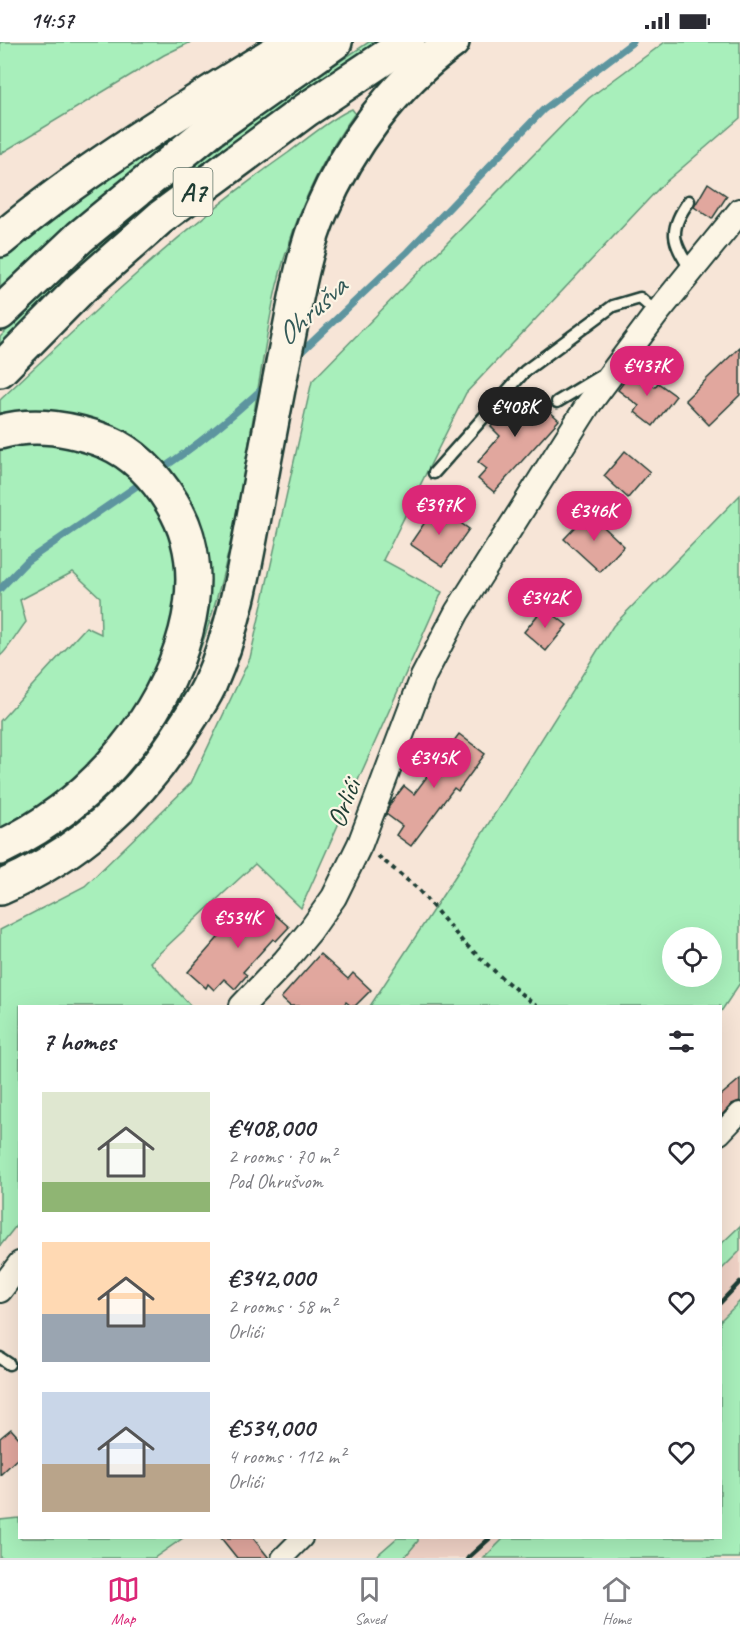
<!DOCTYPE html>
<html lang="en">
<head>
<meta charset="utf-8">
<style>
	body { margin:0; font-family:Caveat,sans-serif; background:#f2f2f3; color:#2b2b33; height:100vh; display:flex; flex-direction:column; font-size:22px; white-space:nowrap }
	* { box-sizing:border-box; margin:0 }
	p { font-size:20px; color:#7c7c81 }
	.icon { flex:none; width:33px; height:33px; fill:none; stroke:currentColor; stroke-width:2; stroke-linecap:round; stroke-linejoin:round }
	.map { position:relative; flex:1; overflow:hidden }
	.details { position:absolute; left:18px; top:963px; width:704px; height:534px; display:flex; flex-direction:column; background:#fff; border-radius:0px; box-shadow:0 6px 24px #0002 }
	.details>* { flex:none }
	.buttons { position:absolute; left:662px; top:885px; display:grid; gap:12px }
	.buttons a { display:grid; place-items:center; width:60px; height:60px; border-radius:50%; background:#fff; box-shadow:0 6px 24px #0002; font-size:30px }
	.price { position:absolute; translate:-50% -51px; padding:0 14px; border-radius:21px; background:#db2777; color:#fff; font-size:20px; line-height:39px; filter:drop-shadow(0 2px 3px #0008) }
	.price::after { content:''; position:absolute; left:50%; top:36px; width:18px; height:14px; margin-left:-9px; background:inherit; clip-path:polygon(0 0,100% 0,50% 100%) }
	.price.current { background:#222; color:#fff }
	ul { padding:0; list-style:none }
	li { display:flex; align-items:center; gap:18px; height:150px; padding:0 24px }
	li span { display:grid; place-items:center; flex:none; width:168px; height:120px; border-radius:0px; color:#555 }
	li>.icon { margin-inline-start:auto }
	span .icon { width:72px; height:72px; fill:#fffc; stroke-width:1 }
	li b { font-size:26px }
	h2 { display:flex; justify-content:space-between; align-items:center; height:72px; padding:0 24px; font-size:26px }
	.status { display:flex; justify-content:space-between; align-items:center; height:42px; padding:0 30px; background:#fff; direction:ltr }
	.status svg { height:16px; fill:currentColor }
	.dock { display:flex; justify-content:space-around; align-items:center; height:84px; border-top:2px solid #e1e1e2; background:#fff; font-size:16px; color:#7c7c81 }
	.dock a { display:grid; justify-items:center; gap:3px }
	.dock .current { color:#db2777 }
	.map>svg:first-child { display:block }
	.built { fill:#f0d2c6 }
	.green { fill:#a8efbb; stroke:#649678; stroke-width:1.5; fill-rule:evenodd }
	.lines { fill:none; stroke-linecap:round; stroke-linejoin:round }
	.stream { stroke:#5d959f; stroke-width:7 }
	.building { fill:#e1a79e; stroke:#1f3d34; stroke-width:1.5 }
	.service-casing { stroke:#1f3d34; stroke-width:15 }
	.minor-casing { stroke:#1f3d34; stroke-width:24 }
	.tertiary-casing { stroke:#1f3d34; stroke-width:28 }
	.trunk-casing { stroke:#1f3d34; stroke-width:38 }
	.path { stroke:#1f3d34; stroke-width:4; stroke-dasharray:4.5 4.5; stroke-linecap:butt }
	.service { stroke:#fcf5e5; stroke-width:10 }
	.minor { stroke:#fcf5e5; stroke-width:20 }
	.tertiary { stroke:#fcf5e5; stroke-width:24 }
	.trunk { stroke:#fcf5e5; stroke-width:33 }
	.rail { stroke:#1f3d34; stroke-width:4.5 }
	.labels { text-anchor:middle; stroke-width:4.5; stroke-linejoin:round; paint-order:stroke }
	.shield { fill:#fcf5e5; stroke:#617469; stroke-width:1.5 }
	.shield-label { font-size:27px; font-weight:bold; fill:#1f3d34 }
	.street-label { font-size:28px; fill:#1f3d34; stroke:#fcf5e5 }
	.water-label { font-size:30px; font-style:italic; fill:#345a58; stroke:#fcf5e5 }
</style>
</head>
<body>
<div class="status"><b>14:57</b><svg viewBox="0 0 49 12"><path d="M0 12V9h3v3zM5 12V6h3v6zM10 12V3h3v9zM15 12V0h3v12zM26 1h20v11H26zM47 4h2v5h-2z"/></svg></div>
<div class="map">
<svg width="740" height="1516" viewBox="0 0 740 1516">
	<rect width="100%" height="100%" fill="#f7e5d7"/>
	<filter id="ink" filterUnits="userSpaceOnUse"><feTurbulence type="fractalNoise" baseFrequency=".0167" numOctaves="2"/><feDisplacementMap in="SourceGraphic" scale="12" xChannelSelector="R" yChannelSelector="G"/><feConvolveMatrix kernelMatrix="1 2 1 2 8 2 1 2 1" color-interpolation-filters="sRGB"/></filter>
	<g filter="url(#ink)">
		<g class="built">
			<path d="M740 1209V1259L720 1279V1229Z"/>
			<path d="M418 1496H504L484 1516H404L418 1499Z"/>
		</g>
		<g class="green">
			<path d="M0 0H191L164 13 0 112Z"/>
			<path d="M369 0H381L88 219 35 268 0 303V295L13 282C51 247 88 211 127 178 204 113 285 55 369 0Z"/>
			<path d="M665 0H740V76L662 143 466 351 383 518 442 550 301 866 255 822 150 920 191 964H20L19 1180 0 1204V888L85 844 191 741 250 616 312 339 589 56Z"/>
			<path d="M352 67 355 71C326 111 303 157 288 205 274 245 268 288 261 329 243 433 230 541 188 638L157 625C146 647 134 669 120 689 89 731 45 761 0 787V679L86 585 101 592 100 555 73 530 20 558 26 580C18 590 8 608 0 614V407L6 405 0 373V358C92 271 184 184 288 111 304 99 334 74 352 67Z"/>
			<path d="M160 100 164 106 0 252V216L35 187Z"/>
			<path d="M740 453V941L720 971V964H370L458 830 613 584ZM672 896H711V934H672Z"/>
			<path d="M178 649 187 652 151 711 94 770 48 804 0 829V822Z"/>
			<path d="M740 1184V1209L720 1229V1203Z"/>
			<path d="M740 1259V1516H484L504 1496H720V1279Z"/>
			<path d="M19 1476 20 1496H183L154 1516H0V1478Z"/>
			<path d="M397 1496H418V1499L404 1516H374Z"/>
		</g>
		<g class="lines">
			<g class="stream">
				<path d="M296 315 407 210 543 68 633 0"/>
				<path d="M160 428C198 403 233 374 266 343"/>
				<path d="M0 547 27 519 144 439"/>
			</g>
		</g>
		<g class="building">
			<path d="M708 141 727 154 712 177 694 165Z"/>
			<path d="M740 305V353L709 383 685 358Z"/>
			<path d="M633 328 655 345 658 341 676 354 653 384 635 370 639 364 618 348Z"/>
			<path d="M525 347 559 378 494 450 478 437 487 427 478 420 500 394 491 385Z"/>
			<path d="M625 409 650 430 628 456 604 434Z"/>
			<path d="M436 464 469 487 443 524 410 502Z"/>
			<path d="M589 471 624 504 600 530 564 497Z"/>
			<path d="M544 565 567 583 546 609 524 590Z"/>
			<path d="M459 692 485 712 458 749 454 746 411 804 396 793 402 784 386 772 390 762 404 744 414 752Z"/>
			<path d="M263 862 289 885 276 899 273 897 243 930 247 933 235 947 224 937 214 948 208 942 206 946 188 930 238 873 247 880Z"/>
			<path d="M320 912 348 937 353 931 371 948 355 964H351L346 960 343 964H290L281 956Z"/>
			<path d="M740 1037V1059L732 1062 720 1075V1054Z"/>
			<path d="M11 1387 20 1397V1414L0 1433V1396Z"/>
			<path d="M221 1496H253L269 1516H237Z"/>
		</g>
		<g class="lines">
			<defs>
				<g id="service">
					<path d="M689 159C668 188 672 199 691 228"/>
					<path d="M557 360 600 334"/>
					<path d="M434 431 525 329 613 264 640 256 657 271"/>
					<path d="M0 1316 9 1322"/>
				</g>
				<g id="minor">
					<path d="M720 1092 740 1071"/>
					<path d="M282 1516 302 1496"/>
				</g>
				<g id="tertiary">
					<path d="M242 964 285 919 310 889 334 855 360 802 423 635 457 570 588 363 657 271 740 169"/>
					<path d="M0 1248 20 1222"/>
				</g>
				<g id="trunk">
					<path d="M0 198C90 122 193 62 292 0"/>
					<path d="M0 271 80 195 210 88 335 0"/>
					<path d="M0 328 82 245 160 176 306 68 408 0"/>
					<path d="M0 390C35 380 74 387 107 400 135 412 156 435 172 461 220 539 177 644 124 708 91 750 47 783 0 806"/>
					<path d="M0 846C77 813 139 758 183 687 192 673 202 659 209 644 234 588 245 525 256 464 265 413 275 362 285 311 295 264 302 213 321 169 349 104 394 42 452 0"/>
				</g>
			</defs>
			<use href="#service" class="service-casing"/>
			<use href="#minor" class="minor-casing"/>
			<use href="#tertiary" class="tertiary-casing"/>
			<use href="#trunk" class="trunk-casing"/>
			<path class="path" d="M378 814 417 846 463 900 503 937 536 964"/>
			<use href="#service" class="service"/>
			<use href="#minor" class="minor"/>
			<use href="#tertiary" class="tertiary"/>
			<use href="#trunk" class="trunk"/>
			<g class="rail">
				<path d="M720 1261 740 1240"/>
				<path d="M468 1516 490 1496"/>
			</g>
		</g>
	</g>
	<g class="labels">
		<rect class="shield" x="173.5" y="126" width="39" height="48" rx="4.5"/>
		<g class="shield-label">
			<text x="193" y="159">A7</text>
		</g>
		<g class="street-label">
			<text transform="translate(343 761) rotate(-69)" y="10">Orlići</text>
		</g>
		<g class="water-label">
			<text transform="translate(311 269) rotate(-43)" y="10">Ohrušva</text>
		</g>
	</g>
</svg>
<div class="buttons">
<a><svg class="icon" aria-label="locate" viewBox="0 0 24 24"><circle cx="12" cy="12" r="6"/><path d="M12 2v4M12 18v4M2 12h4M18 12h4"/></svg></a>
</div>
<b class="price" style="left:647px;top:355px">€437K</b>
<b class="price current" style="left:515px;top:396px">€408K</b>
<b class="price" style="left:439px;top:494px">€397K</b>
<b class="price" style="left:594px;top:500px">€346K</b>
<b class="price" style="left:545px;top:587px">€342K</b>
<b class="price" style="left:434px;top:747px">€345K</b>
<b class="price" style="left:238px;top:907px">€534K</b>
<section class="details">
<h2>7 homes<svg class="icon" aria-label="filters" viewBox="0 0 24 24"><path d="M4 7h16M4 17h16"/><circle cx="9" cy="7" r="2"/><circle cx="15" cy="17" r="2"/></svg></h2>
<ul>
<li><span style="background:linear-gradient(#dfe7d0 75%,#8fb573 0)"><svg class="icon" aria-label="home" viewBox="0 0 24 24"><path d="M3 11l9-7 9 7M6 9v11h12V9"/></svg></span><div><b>€408,000</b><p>2 rooms · 70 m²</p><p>Pod Ohrušvom</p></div><svg class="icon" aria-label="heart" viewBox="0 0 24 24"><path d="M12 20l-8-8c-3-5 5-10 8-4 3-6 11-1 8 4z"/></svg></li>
<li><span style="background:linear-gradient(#ffd9b3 60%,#9aa5b1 0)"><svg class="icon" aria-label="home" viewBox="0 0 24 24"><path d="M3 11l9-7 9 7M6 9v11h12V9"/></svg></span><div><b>€342,000</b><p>2 rooms · 58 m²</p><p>Orlići</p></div><svg class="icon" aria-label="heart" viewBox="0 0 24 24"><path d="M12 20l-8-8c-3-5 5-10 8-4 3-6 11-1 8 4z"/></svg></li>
<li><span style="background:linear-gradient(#c9d6e8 60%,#b9a48a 0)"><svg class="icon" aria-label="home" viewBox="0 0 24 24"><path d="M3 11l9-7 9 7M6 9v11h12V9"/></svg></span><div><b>€534,000</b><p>4 rooms · 112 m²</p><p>Orlići</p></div><svg class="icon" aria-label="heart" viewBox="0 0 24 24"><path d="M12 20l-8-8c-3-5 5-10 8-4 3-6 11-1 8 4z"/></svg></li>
</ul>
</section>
</div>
<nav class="dock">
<a class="current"><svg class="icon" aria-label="map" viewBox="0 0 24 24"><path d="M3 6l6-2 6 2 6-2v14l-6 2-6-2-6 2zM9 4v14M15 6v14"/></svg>Map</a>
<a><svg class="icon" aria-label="saved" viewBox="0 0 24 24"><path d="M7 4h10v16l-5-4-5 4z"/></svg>Saved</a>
<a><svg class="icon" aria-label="home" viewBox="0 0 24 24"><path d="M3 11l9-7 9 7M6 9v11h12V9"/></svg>Home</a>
</nav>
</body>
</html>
